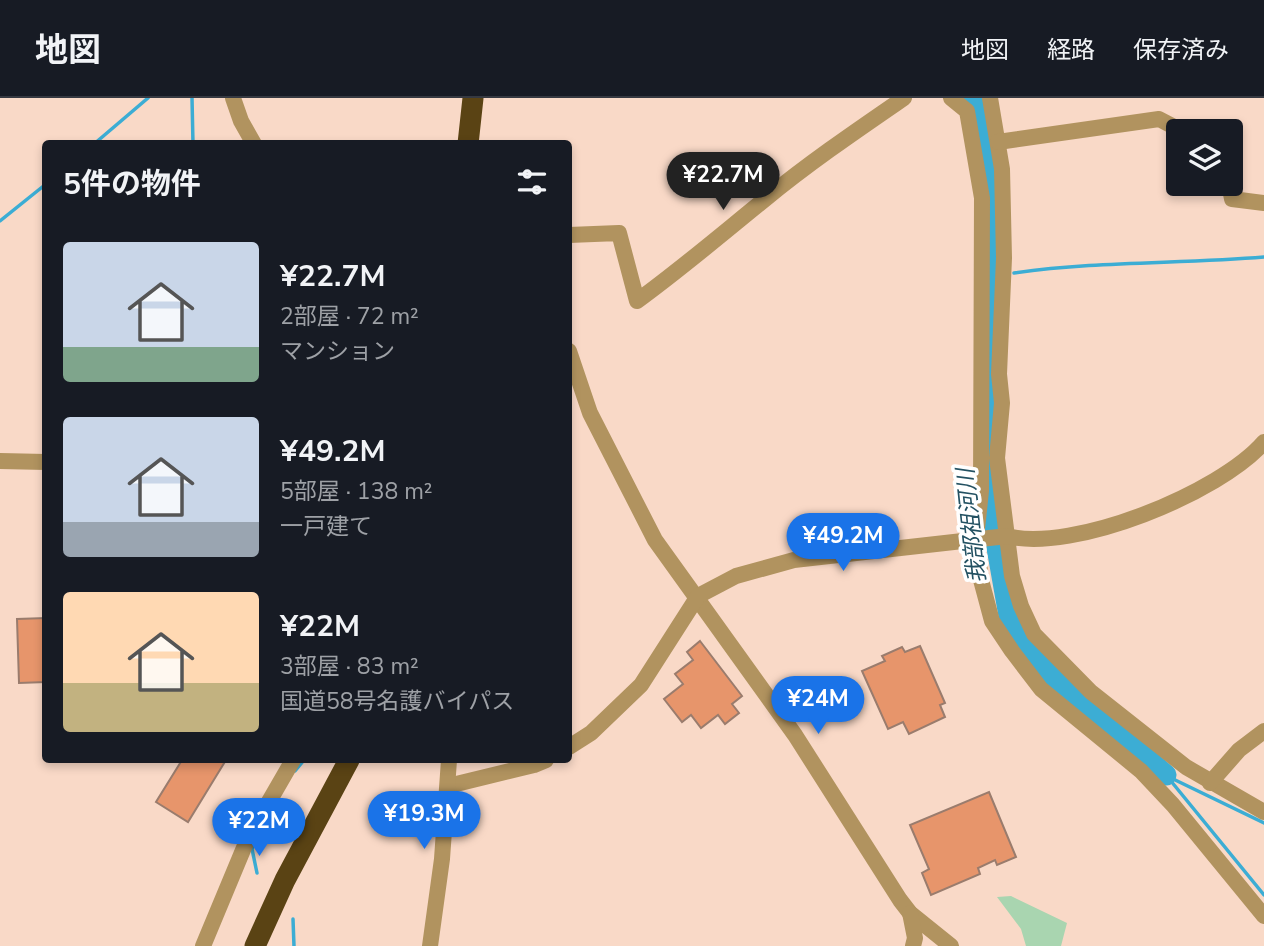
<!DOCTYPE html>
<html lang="ja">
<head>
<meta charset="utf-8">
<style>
	body { margin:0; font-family:"Nunito Sans","Noto Sans JP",sans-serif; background:#242831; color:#f1f3f6; height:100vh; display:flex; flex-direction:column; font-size:26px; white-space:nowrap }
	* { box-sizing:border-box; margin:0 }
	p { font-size:23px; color:#9ea1a6 }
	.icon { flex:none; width:38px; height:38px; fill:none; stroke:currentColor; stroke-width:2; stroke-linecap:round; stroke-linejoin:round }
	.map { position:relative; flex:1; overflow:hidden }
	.panel { position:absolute; left:42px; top:42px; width:530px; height:623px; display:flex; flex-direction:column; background:#171b24; border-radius:7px; box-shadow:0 4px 10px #0003 }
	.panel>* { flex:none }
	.buttons { position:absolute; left:1166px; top:21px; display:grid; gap:14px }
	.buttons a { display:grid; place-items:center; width:77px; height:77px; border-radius:7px; background:#171b24; box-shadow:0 4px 10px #0003; font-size:35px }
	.price { position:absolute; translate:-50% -60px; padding:0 16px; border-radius:24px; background:#1a73e8; color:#fff; font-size:23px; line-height:46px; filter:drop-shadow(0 2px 4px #0008) }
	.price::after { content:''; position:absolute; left:50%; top:42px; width:21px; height:16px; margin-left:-10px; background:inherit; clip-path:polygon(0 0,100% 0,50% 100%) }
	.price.on { background:#222; color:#fff }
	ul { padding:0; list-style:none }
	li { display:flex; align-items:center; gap:21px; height:175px; padding:0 21px }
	li span { display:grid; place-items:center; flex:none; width:196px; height:140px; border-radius:7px; color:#555 }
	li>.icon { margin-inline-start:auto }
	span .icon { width:84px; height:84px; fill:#fffc; stroke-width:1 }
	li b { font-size:30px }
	h2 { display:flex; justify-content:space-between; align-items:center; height:84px; padding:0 21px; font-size:30px }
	header { display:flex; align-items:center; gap:42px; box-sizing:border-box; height:98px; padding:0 35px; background:#171b24; border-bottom:2px solid #363941 }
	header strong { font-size:33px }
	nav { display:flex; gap:38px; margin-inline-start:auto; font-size:24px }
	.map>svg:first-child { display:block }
	.green { fill:#a9d5b0 }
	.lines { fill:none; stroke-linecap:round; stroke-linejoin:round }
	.stream { stroke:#3cadd4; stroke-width:3.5 }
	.river { stroke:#3cadd4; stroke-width:21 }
	.building { fill:#e7956b; stroke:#9a7c6d; stroke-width:2 }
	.minor { stroke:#b1935f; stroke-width:16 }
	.highway { stroke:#5a4314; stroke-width:21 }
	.labels { text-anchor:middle; stroke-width:7; stroke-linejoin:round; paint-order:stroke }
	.water-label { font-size:23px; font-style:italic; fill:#235162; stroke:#fff }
</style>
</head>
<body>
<header>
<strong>地図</strong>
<nav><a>地図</a><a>経路</a><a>保存済み</a></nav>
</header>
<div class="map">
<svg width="1264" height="848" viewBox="0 0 1264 848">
	<rect width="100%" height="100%" fill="#f9d9c7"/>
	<path class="green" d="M1011 798 1067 825 1061 848H1026L1021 831 997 799Z"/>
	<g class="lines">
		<g class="stream">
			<path d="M192 0 193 46"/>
			<path d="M94 46 148 0"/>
			<path d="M0 123 46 86"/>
			<path d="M1014 175C1097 163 1181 166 1264 159"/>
			<path d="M991 179H992"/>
			<path d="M295 673 304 662"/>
			<path d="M1166 677 1264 797"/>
			<path d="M1169 679 1264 725"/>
			<path d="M255 743 252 751 257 775"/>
			<path d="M293 821 294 848"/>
		</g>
		<path class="river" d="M972 0 985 49 992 90 990 375 994 433 1009 518 1039 566 1166 677"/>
	</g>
	<g class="building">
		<path d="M46 520V584L19 585 17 521Z"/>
		<path d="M700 543 742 598 732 606 739 615 725 626 718 617 701 630 691 617 682 624 664 601 683 586 675 576 693 562 687 554Z"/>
		<path d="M920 548 945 605 940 607 945 619 909 636 903 624 888 631 862 573 885 563 882 558 902 549 905 554Z"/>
		<path d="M182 662H226L188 724 156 704Z"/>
		<path d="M989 694 1016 759 997 767 995 762 978 770 980 776 931 797 922 775 929 771 910 727Z"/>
	</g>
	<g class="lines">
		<g class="minor">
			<path d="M233 0 241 23 254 46"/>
			<path d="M951 0 967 13 982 100 981 393 976 441 981 482 992 523 1012 553 1041 591 1141 673 1173 707 1264 818"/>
			<path d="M990 0 1002 71 1004 160 999 276 1002 305 997 360 1012 478 1021 508 1034 536 1091 594 1186 669 1264 714"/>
			<path d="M998 44 1159 21 1182 33"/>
			<path d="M1229 86 1232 101 1264 105"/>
			<path d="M569 137 619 135 637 203C681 171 722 136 764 102 809 65 856 33 904 0"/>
			<path d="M569 253 590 315 655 442 795 637 900 802 910 815 951 848"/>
			<path d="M0 363 46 364"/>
			<path d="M569 649 591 635 641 587 698 498 736 478 794 462 1007 438C1073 455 1220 395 1264 344"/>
			<path d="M1210 685 1239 652 1264 633"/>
			<path d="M448 688 534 667 546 662"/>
			<path d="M910 815 915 840 913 848"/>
			<path d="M203 848 248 740 293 662"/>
			<path d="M430 848 442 761 449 662"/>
		</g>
		<g class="highway">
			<path d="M468 46 473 0"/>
			<path d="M255 848 285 782 349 662"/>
		</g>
	</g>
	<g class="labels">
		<g class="water-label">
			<text transform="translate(971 428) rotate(-96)" y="8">我部祖河川</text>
		</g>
	</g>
</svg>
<div class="buttons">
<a><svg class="icon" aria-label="layers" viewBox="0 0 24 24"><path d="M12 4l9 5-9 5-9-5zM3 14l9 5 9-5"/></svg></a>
</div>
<b class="price on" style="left:723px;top:114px">¥22.7M</b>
<b class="price" style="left:843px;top:475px">¥49.2M</b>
<b class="price" style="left:818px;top:638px">¥24M</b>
<b class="price" style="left:424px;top:753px">¥19.3M</b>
<b class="price" style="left:259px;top:760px">¥22M</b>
<section class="panel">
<h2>5件の物件<svg class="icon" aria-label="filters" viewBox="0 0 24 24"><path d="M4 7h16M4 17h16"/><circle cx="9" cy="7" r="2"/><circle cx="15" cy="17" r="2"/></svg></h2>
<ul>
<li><span style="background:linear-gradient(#c9d6e8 75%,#7fa58c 0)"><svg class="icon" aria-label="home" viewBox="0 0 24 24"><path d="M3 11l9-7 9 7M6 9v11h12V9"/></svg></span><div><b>¥22.7M</b><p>2部屋 · 72 m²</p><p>マンション</p></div></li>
<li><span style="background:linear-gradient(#c9d6e8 75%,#9aa5b1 0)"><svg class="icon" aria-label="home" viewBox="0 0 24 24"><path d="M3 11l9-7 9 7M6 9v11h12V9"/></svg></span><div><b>¥49.2M</b><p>5部屋 · 138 m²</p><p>一戸建て</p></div></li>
<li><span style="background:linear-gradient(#ffd9b3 65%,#c2b280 0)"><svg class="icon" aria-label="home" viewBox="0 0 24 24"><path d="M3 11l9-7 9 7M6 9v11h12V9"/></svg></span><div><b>¥22M</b><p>3部屋 · 83 m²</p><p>国道58号名護バイパス</p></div></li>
</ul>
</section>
</div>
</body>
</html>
